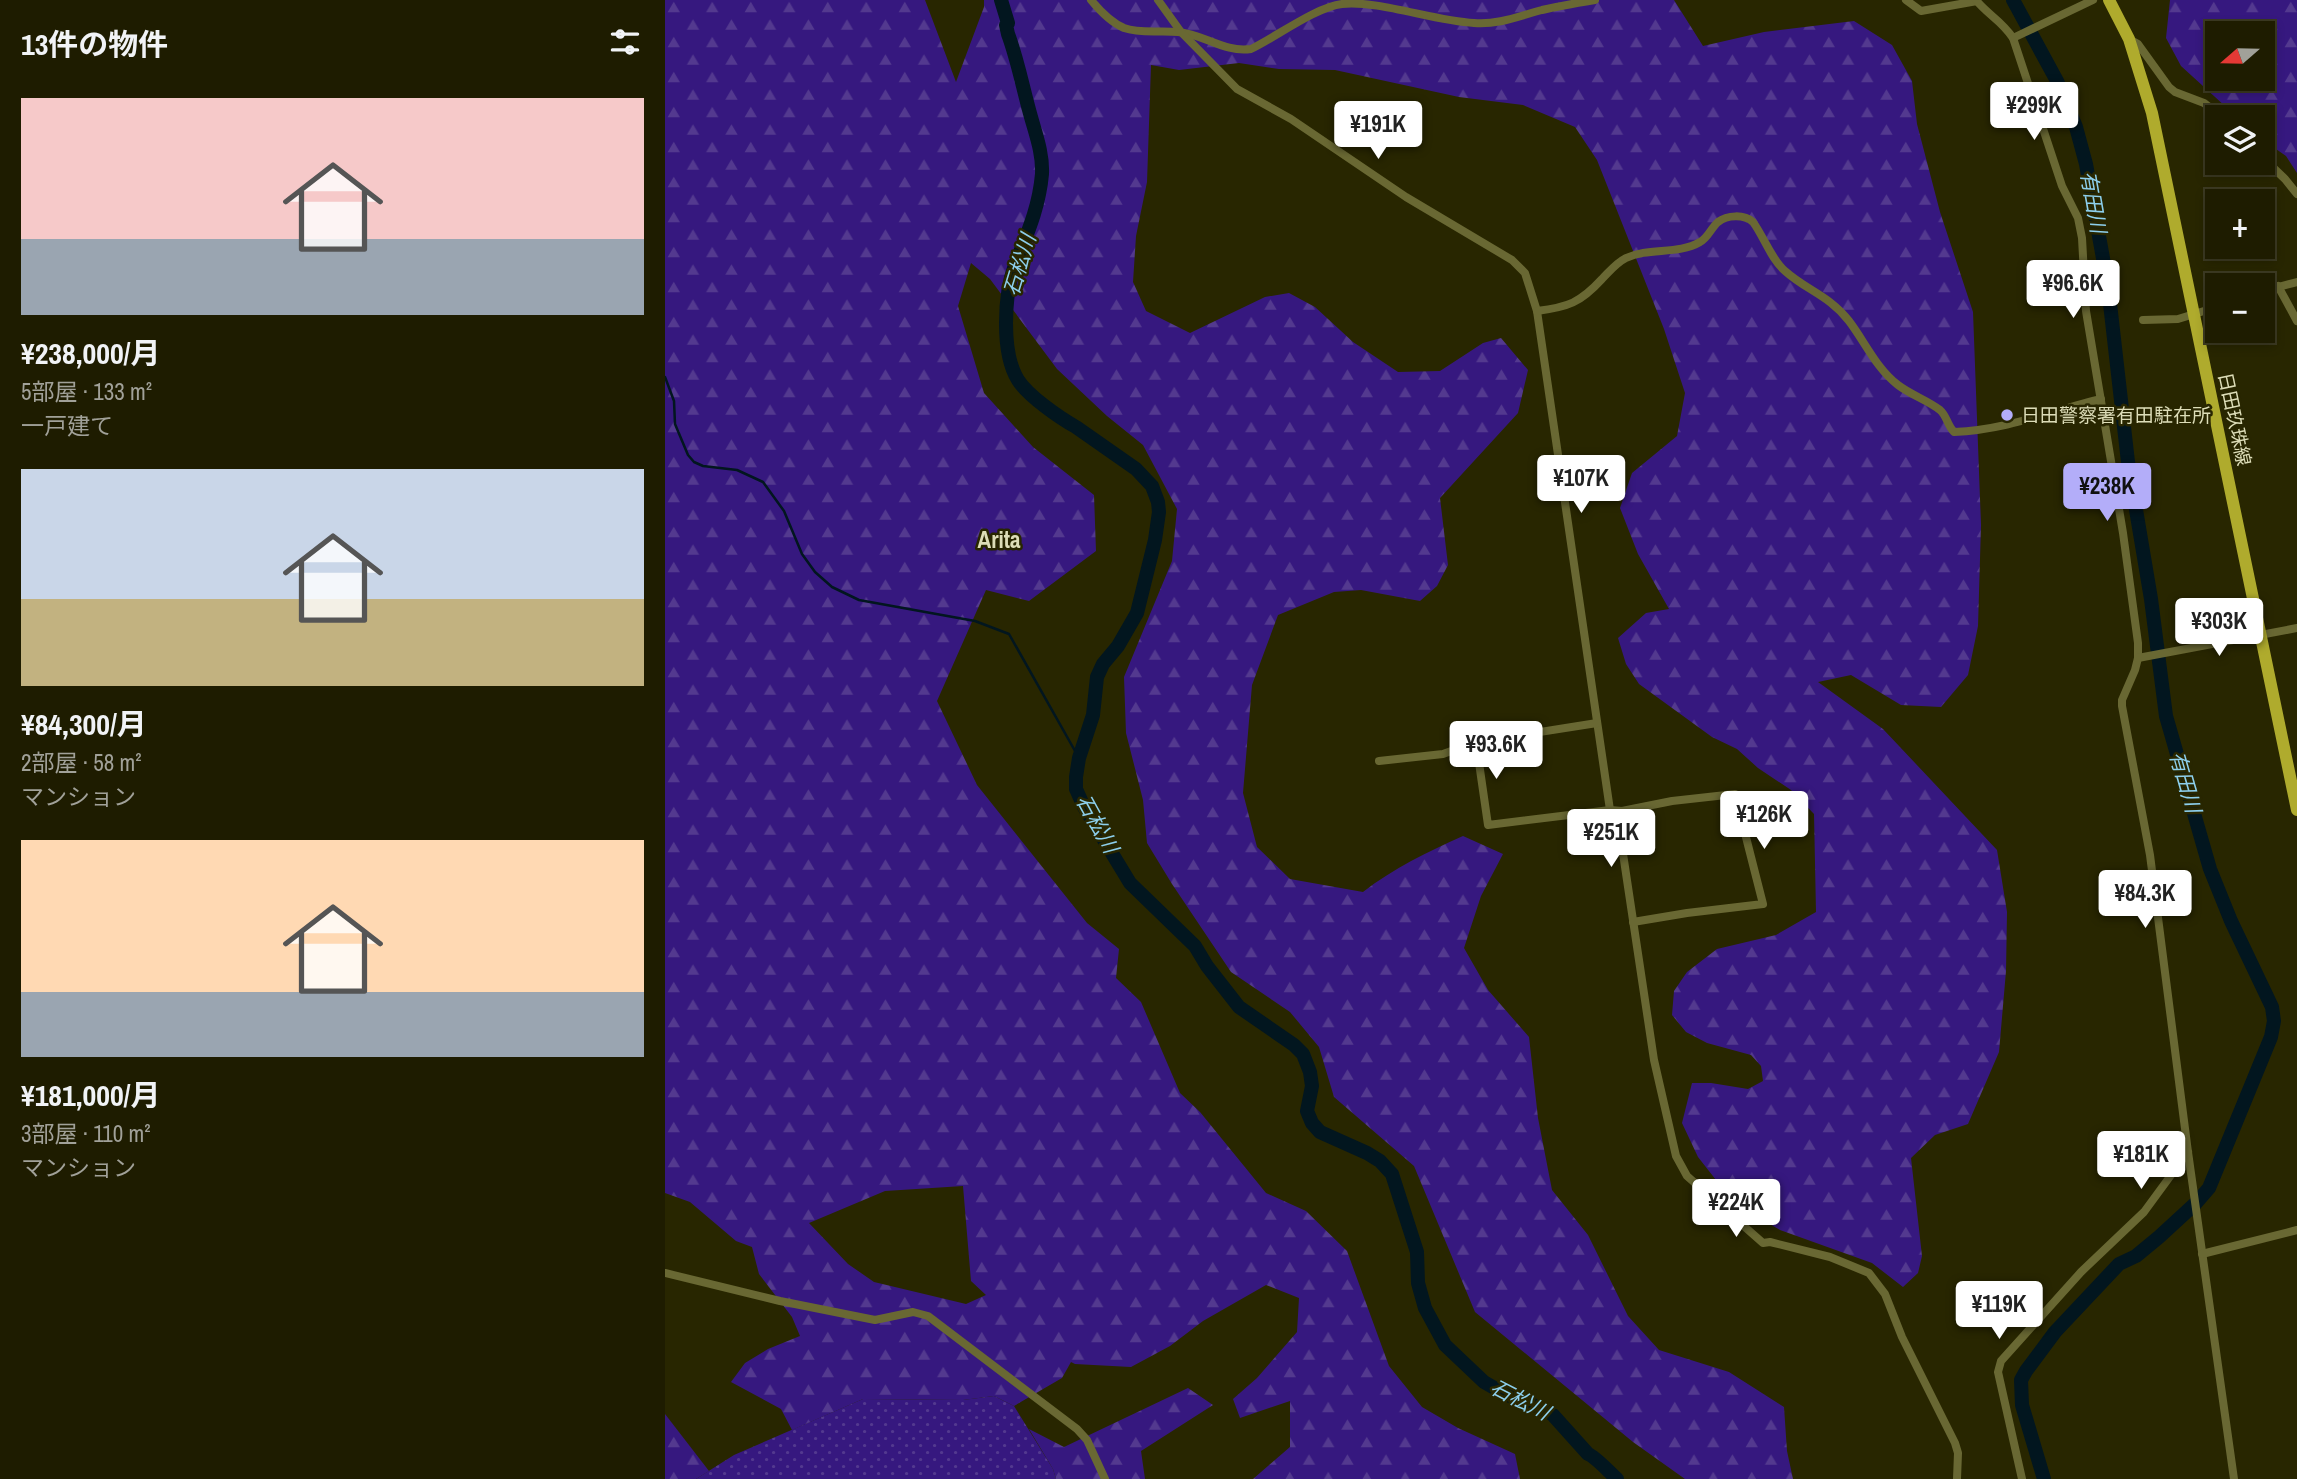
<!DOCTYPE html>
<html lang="ja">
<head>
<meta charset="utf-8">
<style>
	body { margin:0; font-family:"Archivo Narrow","Noto Sans JP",sans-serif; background:#26250a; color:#f1f3f6; height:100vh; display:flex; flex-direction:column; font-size:26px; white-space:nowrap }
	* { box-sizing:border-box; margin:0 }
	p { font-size:23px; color:#a1a199 }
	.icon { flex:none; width:38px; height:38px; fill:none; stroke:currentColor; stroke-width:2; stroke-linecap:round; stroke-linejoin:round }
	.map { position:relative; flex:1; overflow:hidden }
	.sheet { display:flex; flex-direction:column; background:#1e1c00; width:665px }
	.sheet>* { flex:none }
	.needle { width:46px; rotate:250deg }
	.fabs { position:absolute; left:1540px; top:21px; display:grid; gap:14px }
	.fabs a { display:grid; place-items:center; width:70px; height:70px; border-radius:0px; background:#1e1c00; box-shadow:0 4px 10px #0003,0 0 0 2px #3c3a22; font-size:35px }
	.price { position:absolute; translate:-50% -60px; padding:0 16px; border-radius:7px; background:#fff; color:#222; font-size:23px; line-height:46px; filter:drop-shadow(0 2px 4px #0008) }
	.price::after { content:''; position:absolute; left:50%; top:42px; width:21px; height:16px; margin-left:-10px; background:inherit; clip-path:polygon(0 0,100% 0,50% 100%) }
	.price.active { background:#b3adf9; color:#111 }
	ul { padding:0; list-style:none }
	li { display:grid; align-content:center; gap:14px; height:371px; padding:0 21px }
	li span { display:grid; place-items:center; height:217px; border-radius:0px; color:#555 }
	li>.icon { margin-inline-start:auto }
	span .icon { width:126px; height:126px; fill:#fffc; stroke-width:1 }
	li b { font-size:30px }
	h2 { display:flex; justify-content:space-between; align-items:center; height:84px; padding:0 21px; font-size:30px }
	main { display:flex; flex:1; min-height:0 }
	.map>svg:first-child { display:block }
	.grass { fill:url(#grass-dots) }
	.forest { fill:url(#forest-firs); fill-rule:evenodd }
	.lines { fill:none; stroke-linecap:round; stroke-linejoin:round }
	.stream { stroke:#02161f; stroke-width:2.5 }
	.river { stroke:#02161f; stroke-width:14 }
	.street { stroke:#696833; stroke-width:8 }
	.primary { stroke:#afab2d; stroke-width:12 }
	.poi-dot { fill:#b3adf9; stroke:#282600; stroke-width:2.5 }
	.labels { text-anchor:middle; stroke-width:5; stroke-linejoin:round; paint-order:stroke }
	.poi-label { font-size:19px; fill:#ddddb8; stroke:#282600; text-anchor:start }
	.street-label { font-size:19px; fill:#ddddb8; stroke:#282600 }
	.water-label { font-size:21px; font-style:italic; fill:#8dcfec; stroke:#282600 }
	.quarter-label { font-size:23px; font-weight:bold; fill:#ddddb8; stroke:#282600 }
</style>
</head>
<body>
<main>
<section class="sheet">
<h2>13件の物件<svg class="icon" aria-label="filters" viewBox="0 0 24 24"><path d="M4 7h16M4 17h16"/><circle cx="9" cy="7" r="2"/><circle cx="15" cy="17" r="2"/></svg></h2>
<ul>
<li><span style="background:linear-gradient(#f6c9c9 65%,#9aa5b1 0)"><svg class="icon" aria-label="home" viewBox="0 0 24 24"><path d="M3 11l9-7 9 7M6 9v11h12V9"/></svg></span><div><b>¥238,000/月</b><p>5部屋 · 133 m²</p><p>一戸建て</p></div></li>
<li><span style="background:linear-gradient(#c9d6e8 60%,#c2b280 0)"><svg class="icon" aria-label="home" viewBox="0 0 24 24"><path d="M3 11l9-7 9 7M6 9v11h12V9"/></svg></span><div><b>¥84,300/月</b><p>2部屋 · 58 m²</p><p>マンション</p></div></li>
<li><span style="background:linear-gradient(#ffd9b3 70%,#9aa5b1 0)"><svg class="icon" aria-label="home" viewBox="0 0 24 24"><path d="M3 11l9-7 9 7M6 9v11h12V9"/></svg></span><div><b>¥181,000/月</b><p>3部屋 · 110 m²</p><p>マンション</p></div></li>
</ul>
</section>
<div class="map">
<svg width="1632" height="1479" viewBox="0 0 1632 1479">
	<defs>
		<pattern id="grass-dots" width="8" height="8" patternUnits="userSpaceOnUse" patternTransform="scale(1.75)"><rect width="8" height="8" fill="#36187f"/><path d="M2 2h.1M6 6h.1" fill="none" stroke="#53398f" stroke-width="1.8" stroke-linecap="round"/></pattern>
		<pattern id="forest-firs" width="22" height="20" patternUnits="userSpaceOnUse" patternTransform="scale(1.75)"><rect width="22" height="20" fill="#36187f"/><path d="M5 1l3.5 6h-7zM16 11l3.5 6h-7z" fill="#53398f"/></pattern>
	</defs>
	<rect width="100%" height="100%" fill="#282600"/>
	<path class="grass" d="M329 1396 349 1406 388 1469 391 1479H31L69 1455 198 1399 298 1400Z"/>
	<g class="forest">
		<path d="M0 0H260L291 82 319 7V0H1009L1038 46 1099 32 1189 21 1227 45 1247 81 1252 124 1275 212 1308 312 1316 525 1313 626 1303 675 1276 707 1236 705 1186 675 1153 682 1218 729 1332 850 1342 912 1341 971 1334 1052 1303 1124 1270 1135 1246 1158 1257 1256 1253 1273 1238 1287 1207 1263 1115 1230 1079 1209 1062 1194 1033 1157 1017 1123 1027 1083H1046L1083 1089 1098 1081 1096 1066 1086 1055 1042 1043 1021 1032 1007 1015 1009 991 1022 972 1052 949 1111 935 1151 912 1149 814 1126 790 1093 768 1072 749 1047 737 974 684 961 664 953 638 981 613 1004 609 973 554 955 508 967 473 1012 436 1020 393 999 329 932 160 910 127 858 105 794 97 670 70 614 69 574 63 514 70 486 65 482 182 471 236 468 282 481 311 525 333 600 297 624 293 650 307 688 342 733 372 775 371 818 343 836 338 863 370 853 413 775 498 783 565 772 586 755 601 696 590 669 592 613 615 587 685 578 793 592 847 625 879 698 892C729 868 762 852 798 836L838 854 816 896 799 948 823 990 864 1037 873 1118 887 1190 923 1235 963 1316 994 1350 1064 1372 1119 1407 1122 1451 1128 1479H1020L968 1442 810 1312 749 1166 669 1097 654 1047 625 1012 566 972 507 884 482 843 478 800 461 733 459 677 507 561 512 509 478 445 442 416 392 369 325 279 306 263 293 306 319 393 368 447 429 495 431 551 364 601 321 590 272 701 312 785 422 923 454 949 451 978 476 1002 515 1093 535 1112 601 1193 641 1211 682 1251 724 1366 757 1407 793 1428 850 1454 855 1479H588L625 1447V1401L575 1418 568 1399 592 1378 632 1332 634 1298 601 1285 538 1321 505 1346 466 1367 410 1364 406 1362 397 1378 349 1406 329 1396 298 1400 198 1399 127 1430 116 1409 66 1382 80 1363 103 1349 135 1336 127 1317 94 1274 87 1247 71 1241 25 1202 0 1193ZM298 1186 306 1281 321 1295 301 1304 209 1282 183 1264 144 1223 220 1191Z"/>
		<path d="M1505 0H1632V173L1621 156 1598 140V117H1572L1516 66 1501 38ZM1552 33H1598V79H1552Z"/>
		<path d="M523 1388 548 1405 476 1451 480 1479H391L388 1469 364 1429 399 1447Z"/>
		<path d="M0 1414 44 1471 31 1479H0Z"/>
	</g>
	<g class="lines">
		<path class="stream" d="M0 377 9 401 10 424 23 455 29 462 38 466 72 470 98 482 119 511 137 554 150 572 167 587 194 600 310 621 344 634 414 758"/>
		<g class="river">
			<path d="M336 0 343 23 341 25 343 34C353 61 358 89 366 117 371 135 378 154 377 174 374 208 362 234 350 265 339 294 336 353 353 380 363 396 395 418 411 427L471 469 487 486 493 502 494 512 490 540 472 613 453 646 438 664 432 677 428 715 414 758 411 777V789L419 807 465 883 530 946 542 966 574 1007 629 1045 638 1054 645 1072 647 1086 642 1111 647 1123 655 1132 702 1153 715 1161 727 1174 752 1252 753 1283 760 1308 780 1345 819 1382 840 1394 876 1408 888 1415 923 1454C931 1457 944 1472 952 1479"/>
			<path d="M1348 0 1392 81 1411 127 1421 164 1443 286 1463 462 1486 599 1501 716 1545 869 1566 921 1607 1007 1609 1021 1606 1037 1544 1188 1531 1203 1494 1237 1471 1256 1454 1264 1390 1332 1361 1371 1356 1380 1357 1405 1379 1479"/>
		</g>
		<g class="street">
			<path d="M426 0C435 11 445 22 459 28 476 34 495 30 513 32 539 34 559 53 586 49 611 37 651 7 677 4 713 0 769 21 809 23 833 25 854 16 877 10 894 6 912 3 930 0"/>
			<path d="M493 0 516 32 572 89 626 119 741 197 847 260 860 273 872 311 945 810 954 827 989 1060 1011 1156 1022 1176 1098 1243 1105 1242 1165 1257 1204 1273 1220 1294 1237 1337 1290 1443 1293 1453 1292 1479"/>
			<path d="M1241 0 1256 11 1312 1"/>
			<path d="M1311 0C1323 15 1336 20 1348 38L1397 186 1413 218 1417 238 1421 311 1458 533 1473 643V658L1470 670 1457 700V706L1485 855 1523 1152 1569 1479"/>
			<path d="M1348 38 1428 0"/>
			<path d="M1464 39 1473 44 1504 87 1510 92 1539 103 1557 117"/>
			<path d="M1598 158 1620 179 1632 194"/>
			<path d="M1613 286 1632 321"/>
			<path d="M1598 291 1632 282"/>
			<path d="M872 311C903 307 915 303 937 279 945 271 951 263 961 258 984 247 1013 255 1035 242 1043 238 1046 228 1053 222 1062 215 1079 214 1088 222 1099 237 1106 259 1120 271 1141 290 1165 296 1184 321 1200 342 1211 368 1233 385 1246 395 1262 400 1275 410 1282 416 1282 425 1289 432 1341 430 1387 411 1436 399"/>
			<path d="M1478 320 1513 319 1552 307"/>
			<path d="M1473 658 1632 628"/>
			<path d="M811 742 823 825 945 810 957 811 1007 801 1070 794 1098 904 1022 913 968 922"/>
			<path d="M714 761 778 754 811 742 932 723"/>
			<path d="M1537 1254 1632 1230"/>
			<path d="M0 1273 115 1301 210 1320 248 1312 263 1316 412 1429 422 1440 440 1479"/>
			<path d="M1357 1479 1333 1372 1336 1361 1416 1272 1479 1212 1523 1152"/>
		</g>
		<path class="primary" d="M1444 0 1464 39 1487 113 1632 810"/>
	</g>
	<circle class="poi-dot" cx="1342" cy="415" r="7"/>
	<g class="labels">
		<g class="poi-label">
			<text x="1356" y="422">日田警察署有田駐在所</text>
		</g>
		<g class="street-label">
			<text transform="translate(1570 419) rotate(78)" y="7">日田玖珠線</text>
		</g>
		<g class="water-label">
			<text transform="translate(1428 202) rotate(80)" y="7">有田川</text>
			<text transform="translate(355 265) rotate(-73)" y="7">石松川</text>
			<text transform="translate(1520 782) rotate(74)" y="7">有田川</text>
			<text transform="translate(432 824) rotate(61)" y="7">石松川</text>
			<text transform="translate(855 1400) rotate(27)" y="7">石松川</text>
		</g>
		<g class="quarter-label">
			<text x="334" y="548">Arita</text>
		</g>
	</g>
</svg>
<div class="fabs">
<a><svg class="needle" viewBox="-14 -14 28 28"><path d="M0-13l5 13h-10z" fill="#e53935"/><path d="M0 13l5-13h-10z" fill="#a1a199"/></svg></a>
<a><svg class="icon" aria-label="layers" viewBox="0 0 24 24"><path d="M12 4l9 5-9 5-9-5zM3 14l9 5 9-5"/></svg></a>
<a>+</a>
<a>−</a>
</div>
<b class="price" style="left:1369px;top:142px">¥299K</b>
<b class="price" style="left:713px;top:161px">¥191K</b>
<b class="price" style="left:1408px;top:320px">¥96.6K</b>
<b class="price" style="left:916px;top:515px">¥107K</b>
<b class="price active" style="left:1442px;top:523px">¥238K</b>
<b class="price" style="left:1554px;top:658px">¥303K</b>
<b class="price" style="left:831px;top:781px">¥93.6K</b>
<b class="price" style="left:1099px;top:851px">¥126K</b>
<b class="price" style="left:946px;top:869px">¥251K</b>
<b class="price" style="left:1480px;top:930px">¥84.3K</b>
<b class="price" style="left:1476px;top:1191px">¥181K</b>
<b class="price" style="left:1071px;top:1239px">¥224K</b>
<b class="price" style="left:1334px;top:1341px">¥119K</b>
</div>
</main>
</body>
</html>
